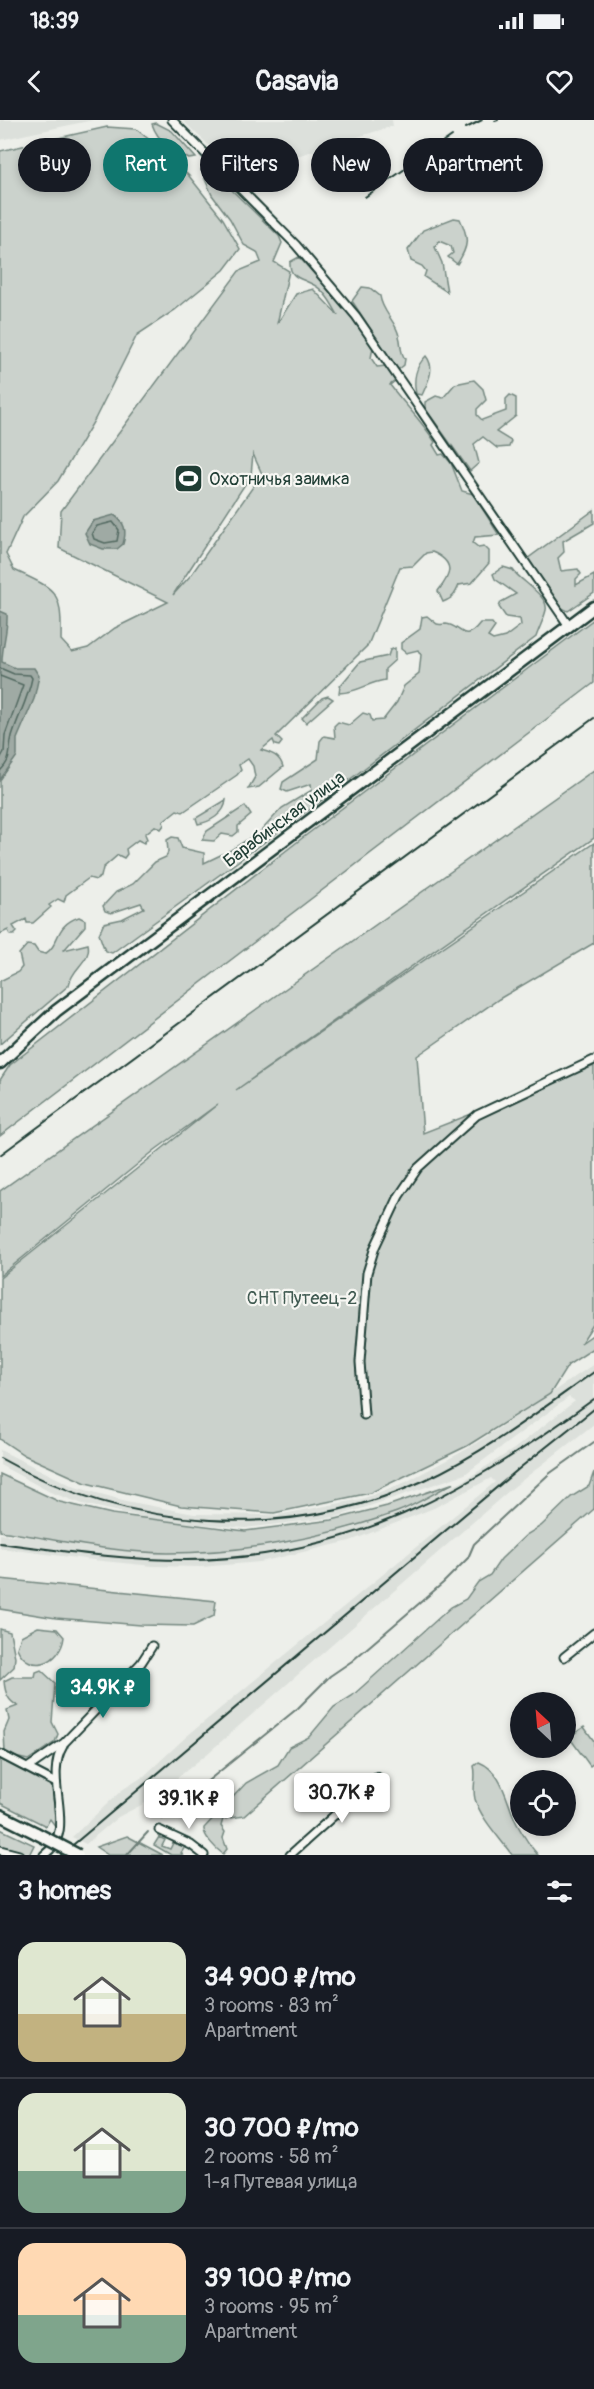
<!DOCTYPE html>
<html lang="en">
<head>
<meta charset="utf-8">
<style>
	body { margin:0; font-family:Pangolin,sans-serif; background:#242831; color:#f1f3f6; height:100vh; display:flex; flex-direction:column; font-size:22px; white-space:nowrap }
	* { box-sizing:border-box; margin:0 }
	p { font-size:20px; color:#9ea1a6 }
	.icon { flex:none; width:33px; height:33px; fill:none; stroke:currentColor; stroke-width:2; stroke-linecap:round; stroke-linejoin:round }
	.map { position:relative; height:1735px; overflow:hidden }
	.sheet { display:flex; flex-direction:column; background:#171b24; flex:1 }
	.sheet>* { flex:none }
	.guide { position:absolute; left:18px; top:18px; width:558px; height:54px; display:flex; gap:12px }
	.needle { width:39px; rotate:334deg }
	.buttons { position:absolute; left:510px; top:1572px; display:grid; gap:12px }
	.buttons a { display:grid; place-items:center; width:66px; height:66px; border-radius:50%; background:#171b24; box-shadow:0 3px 9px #0003; font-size:30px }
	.price { position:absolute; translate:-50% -51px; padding:0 14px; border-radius:6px; background:#fff; color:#222; font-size:20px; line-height:39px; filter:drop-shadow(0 2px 3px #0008) }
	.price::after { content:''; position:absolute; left:50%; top:36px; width:18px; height:14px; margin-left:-9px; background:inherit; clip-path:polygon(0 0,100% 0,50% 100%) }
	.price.active { background:#0f766e; color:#fff }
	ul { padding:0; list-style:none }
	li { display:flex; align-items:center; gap:18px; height:150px; padding:0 18px }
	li+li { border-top:2px solid #363941 }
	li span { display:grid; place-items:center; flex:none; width:168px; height:120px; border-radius:18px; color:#555 }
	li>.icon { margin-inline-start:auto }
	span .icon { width:72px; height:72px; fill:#fffc; stroke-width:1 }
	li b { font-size:26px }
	h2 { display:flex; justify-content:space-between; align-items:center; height:72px; padding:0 18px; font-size:26px }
	.tag { padding:0 21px; border-radius:27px; background:#171b24; box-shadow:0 3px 9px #0003; font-size:21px; line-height:54px }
	.tag.active { background:#0f766e; color:#fff }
	.status { display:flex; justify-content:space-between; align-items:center; height:42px; padding:0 30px; background:#171b24; direction:ltr }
	.status svg { height:16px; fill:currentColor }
	header { display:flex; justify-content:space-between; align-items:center; height:78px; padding:0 18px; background:#171b24; font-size:27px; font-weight:700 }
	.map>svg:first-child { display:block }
	.built { fill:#dce0db }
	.green { fill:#cbd2cc; stroke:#758880; stroke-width:1.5; fill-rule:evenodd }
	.water { fill:#9faaa4; stroke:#6c7e77; stroke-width:1.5 }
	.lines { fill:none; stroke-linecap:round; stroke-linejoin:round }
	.shore { stroke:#526961; stroke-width:1.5 }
	.stream { stroke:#6c7e77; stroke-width:2 }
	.minor-casing { stroke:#1f3d34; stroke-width:11 }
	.secondary-casing { stroke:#1f3d34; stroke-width:15 }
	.primary-casing { stroke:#1f3d34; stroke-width:15 }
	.minor { stroke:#f6f6f2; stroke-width:7 }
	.secondary { stroke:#f6f6f2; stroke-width:10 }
	.primary { stroke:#f6f6f2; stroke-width:10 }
	.rail { stroke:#1f3d34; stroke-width:2 }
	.primary-bridge-casing { stroke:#1f3d34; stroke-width:15; stroke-linecap:butt }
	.primary-bridge { stroke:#f6f6f2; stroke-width:10 }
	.labels { text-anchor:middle; stroke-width:4.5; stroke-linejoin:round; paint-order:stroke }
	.poi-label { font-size:18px; fill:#1f3d34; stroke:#f6f6f2; text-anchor:start }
	.street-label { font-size:18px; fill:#1f3d34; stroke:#f6f6f2 }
	.park-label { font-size:18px; fill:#415b52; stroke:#f6f6f2 }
</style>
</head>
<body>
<div class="status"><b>18:39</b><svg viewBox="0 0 49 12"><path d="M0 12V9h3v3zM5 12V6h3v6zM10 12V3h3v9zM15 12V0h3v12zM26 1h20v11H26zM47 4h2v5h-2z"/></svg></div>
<header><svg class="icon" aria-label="back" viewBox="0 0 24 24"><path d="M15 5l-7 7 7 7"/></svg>Casavia<svg class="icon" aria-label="heart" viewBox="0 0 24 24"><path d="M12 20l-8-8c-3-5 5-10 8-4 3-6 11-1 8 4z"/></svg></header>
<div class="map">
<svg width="594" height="1735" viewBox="0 0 594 1735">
	<rect width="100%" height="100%" fill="#edefea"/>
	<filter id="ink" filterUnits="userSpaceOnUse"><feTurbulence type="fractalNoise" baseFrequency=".0167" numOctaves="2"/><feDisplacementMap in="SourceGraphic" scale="12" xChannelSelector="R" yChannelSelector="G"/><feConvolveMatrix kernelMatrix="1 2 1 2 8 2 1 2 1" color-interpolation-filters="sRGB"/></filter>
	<g filter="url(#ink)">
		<g class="built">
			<path d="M0 0H93L0 20Z"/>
			<path d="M182 0H392L393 6 239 54Z"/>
			<path d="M594 1244V1304L511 1369 208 1633 149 1681 118 1697 86 1724 72 1717 122 1670 144 1656 187 1616 495 1362 491 1358 434 1388 350 1421 260 1442 201 1447 153 1446 93 1440 0 1428V1414L155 1429 281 1424 355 1407 460 1363 514 1329 575 1281 569 1277 465 1354 336 1397 245 1408 158 1400 83 1384 50 1372 0 1345V1330L75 1367 126 1381 194 1394 278 1395 362 1379 406 1362 469 1328Z"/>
		</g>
		<g class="green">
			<path d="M156 3 172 11 196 38 189 39C173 31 158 22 152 4Z"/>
			<path d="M107 7 136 9 161 29 189 56 223 99 240 129 224 150 175 190 137 215 95 299 58 361 23 397 6 434 14 450C57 470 62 470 61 520L72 532 88 528 115 508 168 482 59 428 61 391 239 151 261 142 257 132 244 125 230 99 212 75 201 50 206 45 279 116 282 123 274 142 289 151 277 204 296 174 313 169 338 195C332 184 324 169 312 164 301 158 289 158 290 142L299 137 358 203 373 227 371 238 377 247 386 246 395 261 390 265C405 285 421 300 435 322L433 325 439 335 443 334 451 343 462 371 473 374 499 415 475 417 473 423 478 427 484 426 489 431V443L472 463 459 465C455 475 453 478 443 482L438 471C452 454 455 442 432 432L426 433 413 446 400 447 368 525 276 616 282 622 279 626 275 625 273 620 261 630C271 633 280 635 283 647L259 667 248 669 255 657 253 646 248 639 239 645 241 650 237 655 183 692 177 690 163 701 164 705 161 709 155 706 145 714 147 719 144 723 138 720 126 729 127 734 124 738 118 735 103 748 101 757 96 760 89 758 66 775 64 782 58 779 49 785 51 787 33 803H27L26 799 13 806 17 812 14 815H10L8 810 0 814V31ZM253 334 262 354 191 455 173 475 251 355Z"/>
			<path d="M454 98 460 99C469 118 469 126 457 144L448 137 453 133 451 126 439 121 435 127 442 143 447 172 424 157 426 151 422 146 411 141 408 130 423 110Z"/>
			<path d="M362 167 370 168 380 176C382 192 396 201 399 216 402 225 399 230 405 239L404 245 398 250 352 181Z"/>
			<path d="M426 236C436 248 428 262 422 275L416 274C413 259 415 247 426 236Z"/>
			<path d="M474 260 483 269 486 280 477 289V295L482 300 506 291V279L510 275 516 278V296L496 312 511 321 509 327 497 328 483 317 474 324 479 343 470 351 425 288V282L436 276 443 278 455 264Z"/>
			<path d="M594 390V403L563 421 564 432 558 438 561 451 578 449 581 454 576 459V465L594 455V473L568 491 560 487 527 439Z"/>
			<path d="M503 447 513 450C519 460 549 476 546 490 544 499 539 508 536 517L340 667 112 833 105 831 99 814 104 803 122 799 144 788 141 783 111 793 105 791 103 786 116 772 133 764 155 742 166 737 168 732 167 720 172 717 178 718 182 728 204 733V743L231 730 261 711 282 688 312 670 311 664 287 672 281 669 283 662 318 639 320 621 324 616 335 618 334 606 338 602 349 605 363 593 370 595 372 601 383 600 397 582 404 566 419 554 421 535 418 530 406 533 401 529V523L420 509 422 497 427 496 437 504C440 505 443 504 446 504 461 505 463 525 480 503H492L495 507 488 517 493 520 505 517 521 505 520 499 506 497 499 487 501 482 516 474 495 459 493 454Z"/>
			<path d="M594 499V563L0 1016V960L10 945 301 719Z"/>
			<path d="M395 528V540L385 549V560C366 563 360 572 339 573L340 566 360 542 388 536 390 530Z"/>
			<path d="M328 576 333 579 306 603 302 598 322 578Z"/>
			<path d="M594 650V718L236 970 594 723V823L499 879 417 936 423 1013 594 946V1203L581 1223 594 1214V1228L568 1245 550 1274 467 1326 370 1373 274 1393 181 1386 86 1363 24 1335 0 1319V1158L218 984 155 1030 0 1156V1071Z"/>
			<path d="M226 680C225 694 210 702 198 704L196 698Z"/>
			<path d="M245 686 251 695 238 706V712L233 716 222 714 214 721 202 720 207 711Z"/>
			<path d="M79 797 85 800V806L64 830 88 824C92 841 72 847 69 865L0 924V861L18 852 22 847 19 834 27 825 34 826 38 832 45 834C61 824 53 806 79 797Z"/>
			<path d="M594 1352V1389L244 1696 223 1699 221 1706 225 1712 223 1718 227 1729 223 1734C216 1729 203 1716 204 1708L246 1663 278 1645 289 1627 309 1617 334 1587 352 1576 451 1487 466 1479 478 1462 490 1455 501 1439 526 1415 541 1406 571 1377 589 1366Z"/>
			<path d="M0 1354 60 1382 112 1394 245 1411 332 1400 387 1386 454 1363C435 1372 416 1385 397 1392 325 1418 244 1433 168 1433 112 1433 55 1419 0 1411Z"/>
			<path d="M0 1459 216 1481 214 1496 193 1506 141 1505 56 1498 0 1489Z"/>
			<path d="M38 1507 57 1509 64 1517C61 1544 29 1555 17 1528L21 1516Z"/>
			<path d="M0 1509 10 1512 15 1537 14 1547 0 1560Z"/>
			<path d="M41 1550 55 1563 52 1602 58 1614 55 1622 28 1640 15 1637 5 1632 4 1612 9 1600 7 1590 18 1586C8 1581 5 1573 4 1561L12 1557H35L36 1552Z"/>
			<path d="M584 1607 594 1621V1643L590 1646 569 1617Z"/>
			<path d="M0 1638 52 1665 56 1707 50 1699 46 1706 0 1683Z"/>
			<path d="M479 1642C504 1652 506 1683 517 1704 523 1715 530 1726 538 1735H512C500 1718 481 1699 475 1679 472 1668 477 1657 474 1646Z"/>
			<path d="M0 1709 34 1725 29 1735 0 1729Z"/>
			<path d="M127 1716 163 1735H108L96 1727Z"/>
			<path d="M159 1717 165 1720 162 1726 170 1729 173 1723 185 1727 181 1733 183 1735H171L154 1725Z"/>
		</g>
		<g class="water">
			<path d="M114 395C125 402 127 411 123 424L117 429H103L90 424 85 413 93 401Z"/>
			<path d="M0 491 7 494C8 511 2 525 2 542L15 548H34L39 556 34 579 17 619V636L0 660Z"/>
		</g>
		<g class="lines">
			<g class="shore">
				<path d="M113 402 119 410 117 421 105 423 94 419 92 413 97 406Z"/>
				<path d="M0 548 14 554 30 555 32 558C28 579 18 596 12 616 8 632 13 638 0 651"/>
				<path d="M0 556 23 565 5 615 4 632 0 639"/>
			</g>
			<g class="stream">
				<path d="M162 1698 298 1588 330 1556 352 1541 443 1463 468 1438 474 1424 549 1354 594 1322"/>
				<path d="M127 1735 148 1712"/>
			</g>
			<defs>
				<g id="minor">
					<path d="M172 0 296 125 356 196 569 506"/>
					<path d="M364 1295 360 1242 367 1153 375 1127 399 1076 418 1048 477 995 594 940"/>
					<path d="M564 1537 594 1513"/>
					<path d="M0 1634 54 1662"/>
					<path d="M29 1647 64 1623 141 1543 152 1526"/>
					<path d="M159 1710 191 1725 204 1735"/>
					<path d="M0 1730 19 1735"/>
					<path d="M44 1735C79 1710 42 1661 63 1626"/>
					<path d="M290 1735 377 1657"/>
				</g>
				<path id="secondary" d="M0 943 56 891 594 487"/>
				<path id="primary" d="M0 1695 36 1713"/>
			</defs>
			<use href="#minor" class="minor-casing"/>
			<use href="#secondary" class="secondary-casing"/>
			<use href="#primary" class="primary-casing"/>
			<use href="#minor" class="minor"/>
			<use href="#secondary" class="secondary"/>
			<use href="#primary" class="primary"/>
			<g class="rail">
				<path d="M495 1 498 0"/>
				<path d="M466 8 482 0"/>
				<path d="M365 77 452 16"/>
				<path d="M0 1035 594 598"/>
				<path d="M0 1338C128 1411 290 1423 425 1360 486 1332 540 1290 594 1252"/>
				<path d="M0 1423C62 1431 124 1440 186 1440 347 1439 468 1372 594 1279"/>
				<path d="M61 1735 521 1347 594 1289"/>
			</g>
			<defs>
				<path id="primary-bridge" d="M36 1713 78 1735"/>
			</defs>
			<use href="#primary-bridge" class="primary-bridge-casing"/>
			<use href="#primary-bridge" class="primary-bridge"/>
		</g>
	</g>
	<defs>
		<symbol id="stadium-square" viewBox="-11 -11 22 22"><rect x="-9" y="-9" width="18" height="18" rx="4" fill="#1f3d34" stroke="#f6f6f2"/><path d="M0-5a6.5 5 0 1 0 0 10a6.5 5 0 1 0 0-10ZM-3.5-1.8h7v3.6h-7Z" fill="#fff"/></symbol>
	</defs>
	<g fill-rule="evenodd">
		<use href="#stadium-square" x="172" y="342" width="33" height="33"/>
	</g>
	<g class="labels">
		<g class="poi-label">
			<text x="209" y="365">Охотничья заимка</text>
		</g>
		<g class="street-label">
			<text transform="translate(284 699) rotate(-37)" y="6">Барабинская улица</text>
		</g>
		<g class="park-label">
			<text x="302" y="1184">СНТ Путеец-2</text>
		</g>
	</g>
</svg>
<div class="buttons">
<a><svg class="needle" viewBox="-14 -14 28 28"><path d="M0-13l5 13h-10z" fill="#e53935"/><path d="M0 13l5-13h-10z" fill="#9ea1a6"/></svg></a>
<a><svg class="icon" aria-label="locate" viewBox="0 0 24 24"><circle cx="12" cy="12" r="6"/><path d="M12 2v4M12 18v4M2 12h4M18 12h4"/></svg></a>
</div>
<b class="price active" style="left:103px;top:1599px">34.9K ₽</b>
<b class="price" style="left:342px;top:1704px">30.7K ₽</b>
<b class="price" style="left:189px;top:1710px">39.1K ₽</b>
<div class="guide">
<a class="tag">Buy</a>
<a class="tag active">Rent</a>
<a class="tag">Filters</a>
<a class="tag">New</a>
<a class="tag">Apartment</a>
</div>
</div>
<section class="sheet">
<h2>3 homes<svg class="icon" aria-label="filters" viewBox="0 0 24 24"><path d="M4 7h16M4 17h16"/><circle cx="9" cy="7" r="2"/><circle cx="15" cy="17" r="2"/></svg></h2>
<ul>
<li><span style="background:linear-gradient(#dfe7d0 60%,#c2b280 0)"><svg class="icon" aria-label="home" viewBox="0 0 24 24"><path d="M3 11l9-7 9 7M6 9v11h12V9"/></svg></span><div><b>34 900 ₽/mo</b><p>3 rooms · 83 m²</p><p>Apartment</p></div></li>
<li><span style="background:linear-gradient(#dfe7d0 65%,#7fa58c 0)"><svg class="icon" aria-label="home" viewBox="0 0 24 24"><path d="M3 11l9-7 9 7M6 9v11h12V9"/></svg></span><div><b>30 700 ₽/mo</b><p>2 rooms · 58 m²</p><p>1-я Путевая улица</p></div></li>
<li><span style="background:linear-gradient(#ffd9b3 60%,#7fa58c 0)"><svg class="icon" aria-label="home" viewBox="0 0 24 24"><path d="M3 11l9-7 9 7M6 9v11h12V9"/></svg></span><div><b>39 100 ₽/mo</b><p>3 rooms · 95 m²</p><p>Apartment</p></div></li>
</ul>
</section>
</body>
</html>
